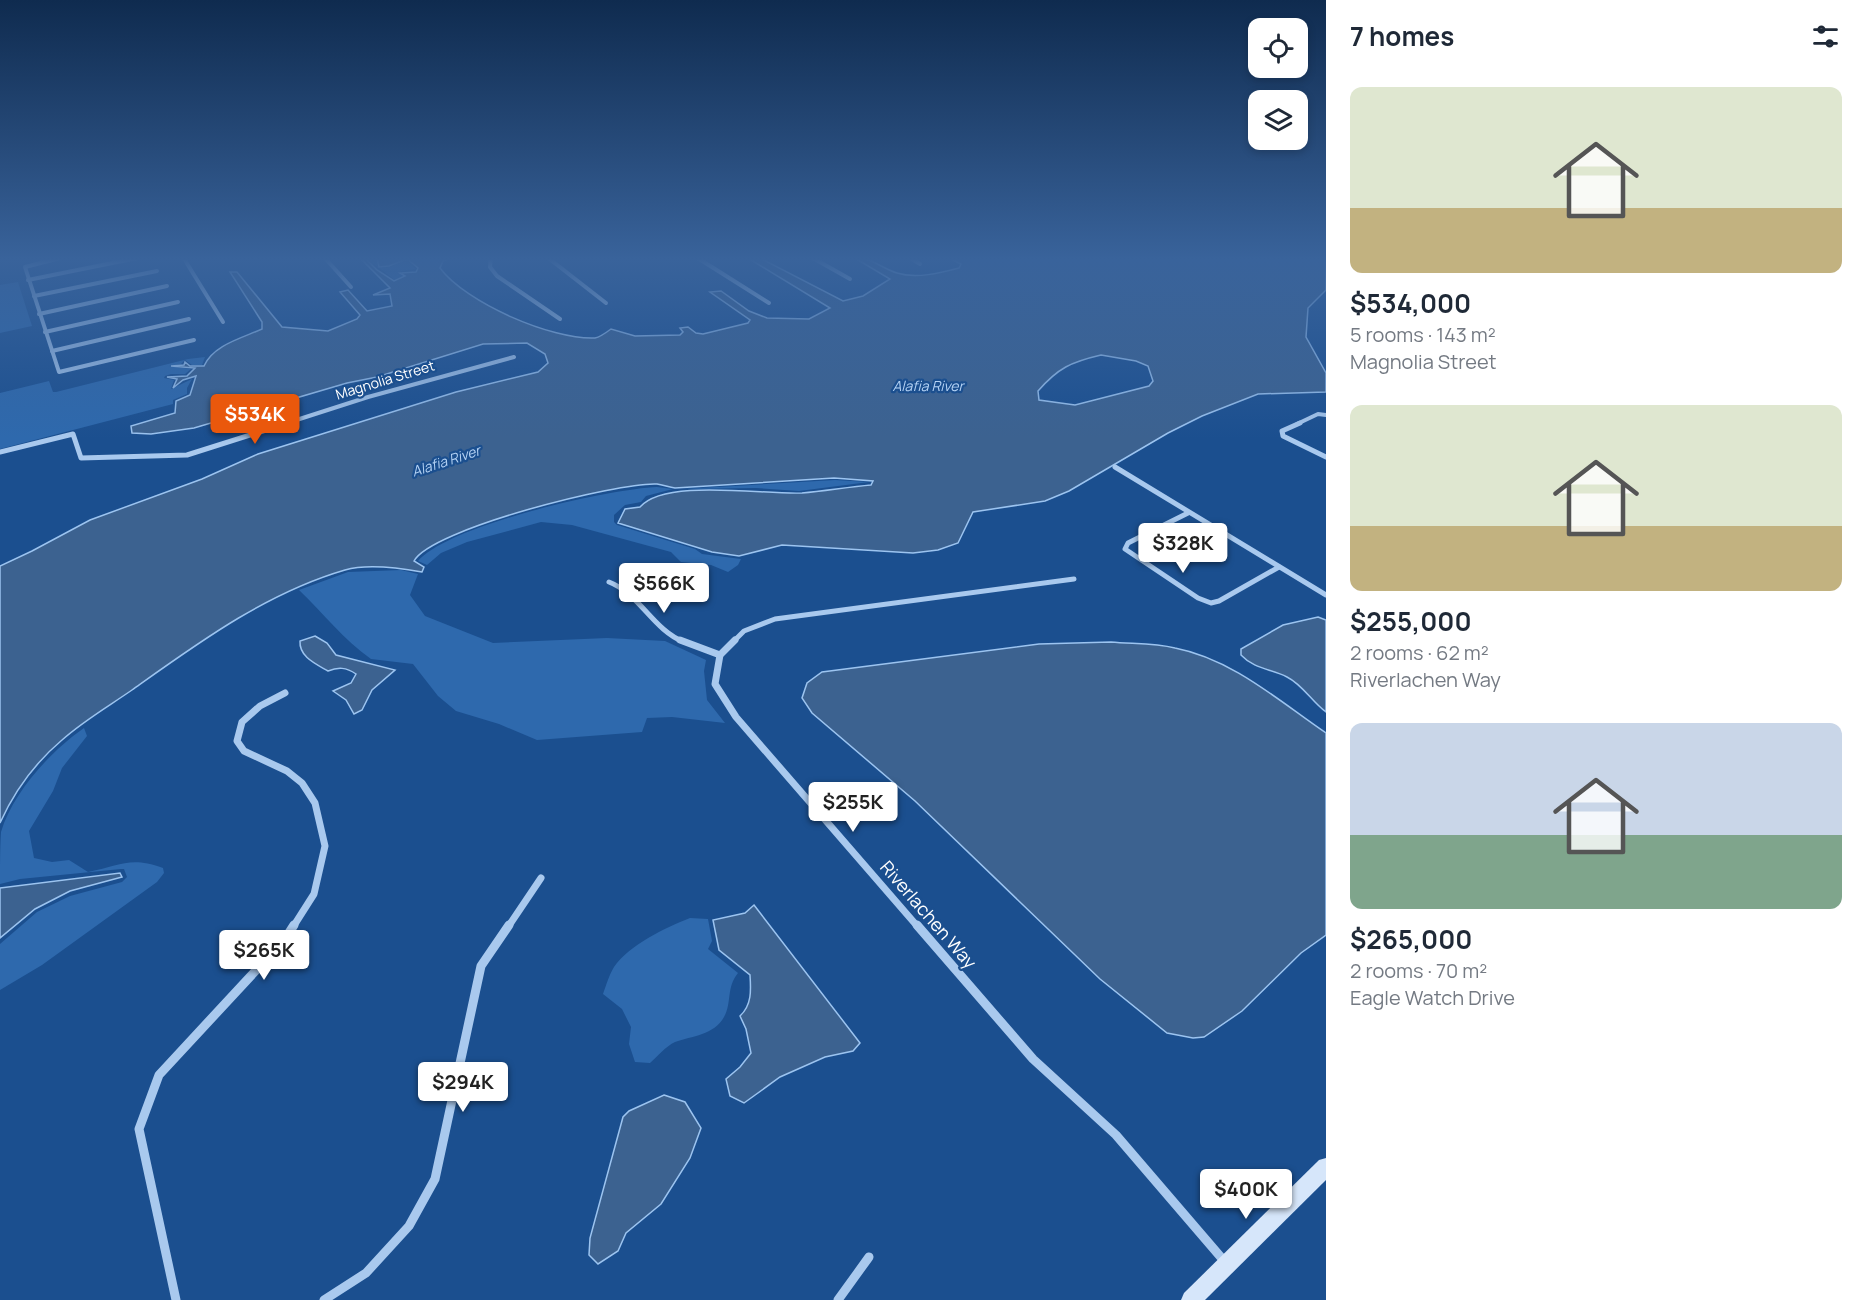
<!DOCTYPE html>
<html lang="en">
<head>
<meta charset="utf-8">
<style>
	body { margin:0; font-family:Manrope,sans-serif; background:#f6f6f7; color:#1f2937; height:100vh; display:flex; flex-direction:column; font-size:22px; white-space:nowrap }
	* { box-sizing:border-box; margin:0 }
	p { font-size:20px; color:#747a83 }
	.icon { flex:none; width:33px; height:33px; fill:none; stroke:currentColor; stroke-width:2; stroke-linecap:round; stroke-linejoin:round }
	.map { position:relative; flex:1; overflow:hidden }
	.panel { display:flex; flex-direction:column; background:#fff; width:540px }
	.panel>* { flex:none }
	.buttons { position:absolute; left:1248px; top:18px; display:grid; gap:12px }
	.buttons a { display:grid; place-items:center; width:60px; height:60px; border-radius:12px; background:#fff; box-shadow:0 3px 9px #0003; font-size:30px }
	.price { position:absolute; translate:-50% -51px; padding:0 14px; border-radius:6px; background:#fff; color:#222; font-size:20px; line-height:39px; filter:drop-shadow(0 2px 3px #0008) }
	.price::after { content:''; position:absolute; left:50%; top:36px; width:18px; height:14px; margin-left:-9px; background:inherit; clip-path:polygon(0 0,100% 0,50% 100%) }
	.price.on { background:#ea580c; color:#fff }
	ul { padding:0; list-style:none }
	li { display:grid; align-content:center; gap:12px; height:318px; padding:0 24px }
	li span { display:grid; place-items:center; height:186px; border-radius:12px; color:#555 }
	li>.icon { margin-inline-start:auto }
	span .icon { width:108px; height:108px; fill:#fffc; stroke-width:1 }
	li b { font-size:26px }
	h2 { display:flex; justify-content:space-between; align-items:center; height:72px; padding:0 24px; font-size:26px }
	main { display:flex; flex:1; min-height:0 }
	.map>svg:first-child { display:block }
	.green { fill:#2e69ad }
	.water { fill:#3c6290; stroke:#9cc4f0; stroke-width:1.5; fill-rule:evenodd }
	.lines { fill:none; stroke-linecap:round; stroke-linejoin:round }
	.street-far3 { stroke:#a9c9ee; stroke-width:4 }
	.street-far2 { stroke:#a9c9ee; stroke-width:5 }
	.street-far1 { stroke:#a9c9ee; stroke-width:7 }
	.street { stroke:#a9c9ee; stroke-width:9 }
	.secondary { fill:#d6e6fa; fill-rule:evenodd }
	.labels { text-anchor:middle; stroke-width:4.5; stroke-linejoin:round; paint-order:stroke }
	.far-street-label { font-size:14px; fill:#fff; stroke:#1b4f8f }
	.far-water-label { font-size:14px; font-style:italic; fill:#b5d3f5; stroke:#1b4f8f }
	.near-street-label { font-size:18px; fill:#fff; stroke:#1b4f8f }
</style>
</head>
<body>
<main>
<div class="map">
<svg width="1326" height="1300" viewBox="0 0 1326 1300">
	<rect width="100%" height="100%" fill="#1b4f8f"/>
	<g class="green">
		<path d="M376 257 378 268 390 267 406 260 416 269 398 272 403 276 395 280 366 258Z"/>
		<path d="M18 282 32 326 0 333V285Z"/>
		<path d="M205 357 202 365H192L185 360 181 364 169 366 191 369 185 374H171L165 376 164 378 174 380 171 389 192 379 187 388V394L173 400V404L0 449V393L49 381 53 392H56L188 359Z"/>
		<path d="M835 480 869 482 799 491 756 488 683 489Z"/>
		<path d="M657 487 673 489 646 496 641 502 625 505 614 515V522L617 525 695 549 702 554 741 559 738 565 728 572 711 565 681 562 671 552 572 525 541 522 467 542 441 553 427 565 418 561C449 525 608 489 657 487Z"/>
		<path d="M401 570 418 574 410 595 425 616 493 643 607 638 665 641 706 660 704 671 707 700 725 723 672 717 647 718 642 732 537 740 499 724 456 711 438 696 413 664 371 659C344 640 323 613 299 590L348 572Z"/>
		<path d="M84 728 87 736 62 768 53 791 29 831 34 858 52 862 69 860 88 872C121 866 129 856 163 868L164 873 157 882 42 965 0 990V944L37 912 70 896 122 882 127 877 124 869H121L20 879 0 884C0 868 0 847 1 832 13 792 51 751 84 728Z"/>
		<path d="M690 918 708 919 712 941 708 949 738 973C726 988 732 1002 724 1017 714 1035 692 1036 675 1042 666 1046 657 1057 650 1063L635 1062 629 1044 631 1027 622 1009 603 994C606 986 609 975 614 967 629 945 665 928 690 918Z"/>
	</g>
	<g class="water">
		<path d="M359 257H364L377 270 394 281 405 276 400 273 416 272 418 268 407 259 389 266 379 267 377 258 453 257 443 261 440 268C466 303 552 340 595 338 600 337 607 332 611 329L635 336 680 335 683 332 680 328 688 327 696 333 703 334 748 323 750 320 710 292 721 291 749 311 767 318 809 319 830 308 746 257H758L843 301 863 296 890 279 853 257C871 257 881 268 897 273 916 279 940 273 959 268L961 264 953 260C967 257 978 261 992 257H1326V290L1308 308 1306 337 1326 373V392L1258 394 1202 416 1168 433 1069 491 1045 501 973 512 958 543 938 550 913 553 782 545 739 556 712 552 618 523 625 509 640 507C665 478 764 495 802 493 825 491 848 487 871 485L873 481 834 478 675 488C669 487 663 485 657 484 618 482 431 529 414 561L424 567 422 572C400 568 366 564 345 570 266 593 198 643 132 690 109 706 83 721 62 740 36 762 14 792 0 823V566L32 551 90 520 202 479 258 454 456 392 538 372 548 363 545 354 527 343 483 344 377 377 347 383 194 428 151 434 132 433 131 426 175 413 176 401 190 395 196 376 183 380 173 388 177 379 167 377 187 376 195 368 171 366 184 365 185 362 190 366H204C213 345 242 338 262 329V322L230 272H237L282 327 328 331 357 319 360 315 340 292 348 290 367 311 392 306 390 294 373 295 390 288ZM1101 355 1136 361 1148 366 1153 381 1149 386 1075 405 1039 400 1038 391C1058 368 1071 362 1101 355Z"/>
		<path d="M1318 617 1326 620V712C1312 702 1303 685 1287 677 1271 669 1254 669 1241 655V649L1283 625Z"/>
		<path d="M315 636 327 643 336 655 395 670 372 690 362 710 354 714 346 700 333 691 351 683 356 674C346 667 338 667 328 671 316 664 299 657 300 641Z"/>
		<path d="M1111 642C1132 644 1154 643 1175 648 1232 659 1279 701 1326 733V935L1301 953 1242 1011 1204 1037 1193 1038 1167 1033 1100 979 915 801 812 713 802 698 807 683 822 672 1039 644Z"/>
		<path d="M120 873 122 877 70 891 35 909 0 938V888Z"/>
		<path d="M754 905 860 1043 853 1051 825 1057 780 1077 744 1103 730 1096 726 1079 740 1067 751 1053 746 1029 740 1016C752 1005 751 990 750 975L719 950 713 920 745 913Z"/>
		<path d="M664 1095 685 1102 701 1128 690 1158 661 1204 626 1233 618 1251 598 1264 589 1255 590 1238 623 1117 629 1111Z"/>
	</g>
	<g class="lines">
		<g class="street-far3">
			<path d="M64 257 25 267 59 372 194 340"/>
			<path d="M183 257 223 322"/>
			<path d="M324 257 351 287"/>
			<path d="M491 257 490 267 497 276 560 319"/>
			<path d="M547 257 606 303"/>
			<path d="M696 257 769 303"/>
			<path d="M811 257 850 279"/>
			<path d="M908 257 920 264"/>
			<path d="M28 280 142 257"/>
			<path d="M34 296 157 271"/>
			<path d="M39 314 167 286"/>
			<path d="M45 332 178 302"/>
			<path d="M52 351 189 319"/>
			<path d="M284 424 368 397 514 357"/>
			<path d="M1297 424 1318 414 1326 415"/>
		</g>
		<g class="street-far2">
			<path d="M1300 423 1282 431 1283 436 1326 457"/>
			<path d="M0 452 73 434 81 458 187 455 288 423"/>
			<path d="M1115 467 1326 595"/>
			<path d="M1188 513 1128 543 1125 549 1198 598 1211 603 1219 601 1279 567"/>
			<path d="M609 582C640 594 653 630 684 642"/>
			<path d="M733 642 744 631 775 619 1074 579"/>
		</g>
		<g class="street-far1">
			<path d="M680 640 720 655"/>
			<path d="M735 640 720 655 715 684 736 717 918 927"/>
			<path d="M285 693 260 706 242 722 237 741 244 751 287 771 302 783 315 803 325 846 314 894 293 927"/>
			<path d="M508 927 541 878"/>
		</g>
		<g class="street">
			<path d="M917 925 1033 1059 1116 1135 1225 1262"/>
			<path d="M176 1300 139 1129 159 1075 285 939 294 925"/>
			<path d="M324 1300 366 1273 409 1226 435 1179 481 966 509 925"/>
			<path d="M838 1300 869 1257"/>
		</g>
		<path class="secondary" d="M1326 1158V1180L1205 1300H1181L1184 1293 1319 1160Z"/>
	</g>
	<linearGradient id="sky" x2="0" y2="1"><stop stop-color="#0f2b4f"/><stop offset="0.59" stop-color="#39639b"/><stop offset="1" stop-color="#39639b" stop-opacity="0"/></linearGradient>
	<rect width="1326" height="439" fill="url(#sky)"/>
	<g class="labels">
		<g class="far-street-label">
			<text transform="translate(385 380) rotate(-17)" y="5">Magnolia Street</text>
		</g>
		<g class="far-water-label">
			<text x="928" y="391">Alafia River</text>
			<text transform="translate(446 461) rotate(-18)" y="5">Alafia River</text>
		</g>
		<g class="near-street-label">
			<text transform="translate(928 915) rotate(49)" y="6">Riverlachen Way</text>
		</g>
	</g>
</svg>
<div class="buttons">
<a><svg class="icon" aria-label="locate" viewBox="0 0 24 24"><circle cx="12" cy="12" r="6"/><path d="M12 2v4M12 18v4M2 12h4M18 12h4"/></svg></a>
<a><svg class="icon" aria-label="layers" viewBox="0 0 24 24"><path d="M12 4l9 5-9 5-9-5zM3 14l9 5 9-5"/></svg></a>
</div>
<b class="price on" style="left:255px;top:445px">$534K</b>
<b class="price" style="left:1183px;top:574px">$328K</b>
<b class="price" style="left:664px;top:614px">$566K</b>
<b class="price" style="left:853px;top:833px">$255K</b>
<b class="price" style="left:264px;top:981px">$265K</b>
<b class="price" style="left:463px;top:1113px">$294K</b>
<b class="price" style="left:1246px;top:1220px">$400K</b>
</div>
<section class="panel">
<h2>7 homes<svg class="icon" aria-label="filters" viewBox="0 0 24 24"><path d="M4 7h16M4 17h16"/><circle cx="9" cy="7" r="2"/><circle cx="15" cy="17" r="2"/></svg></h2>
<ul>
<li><span style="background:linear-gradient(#dfe7d0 65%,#c2b280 0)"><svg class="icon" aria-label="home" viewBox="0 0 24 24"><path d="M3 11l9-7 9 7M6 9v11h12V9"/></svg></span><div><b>$534,000</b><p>5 rooms · 143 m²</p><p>Magnolia Street</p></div></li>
<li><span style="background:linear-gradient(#dfe7d0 65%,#c2b280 0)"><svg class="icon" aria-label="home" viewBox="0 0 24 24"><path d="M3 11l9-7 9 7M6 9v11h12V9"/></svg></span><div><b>$255,000</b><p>2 rooms · 62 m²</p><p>Riverlachen Way</p></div></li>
<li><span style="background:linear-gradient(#c9d6e8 60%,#7fa58c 0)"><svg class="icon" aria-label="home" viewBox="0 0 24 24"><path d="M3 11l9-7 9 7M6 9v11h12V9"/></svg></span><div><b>$265,000</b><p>2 rooms · 70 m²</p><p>Eagle Watch Drive</p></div></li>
</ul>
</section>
</main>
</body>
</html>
